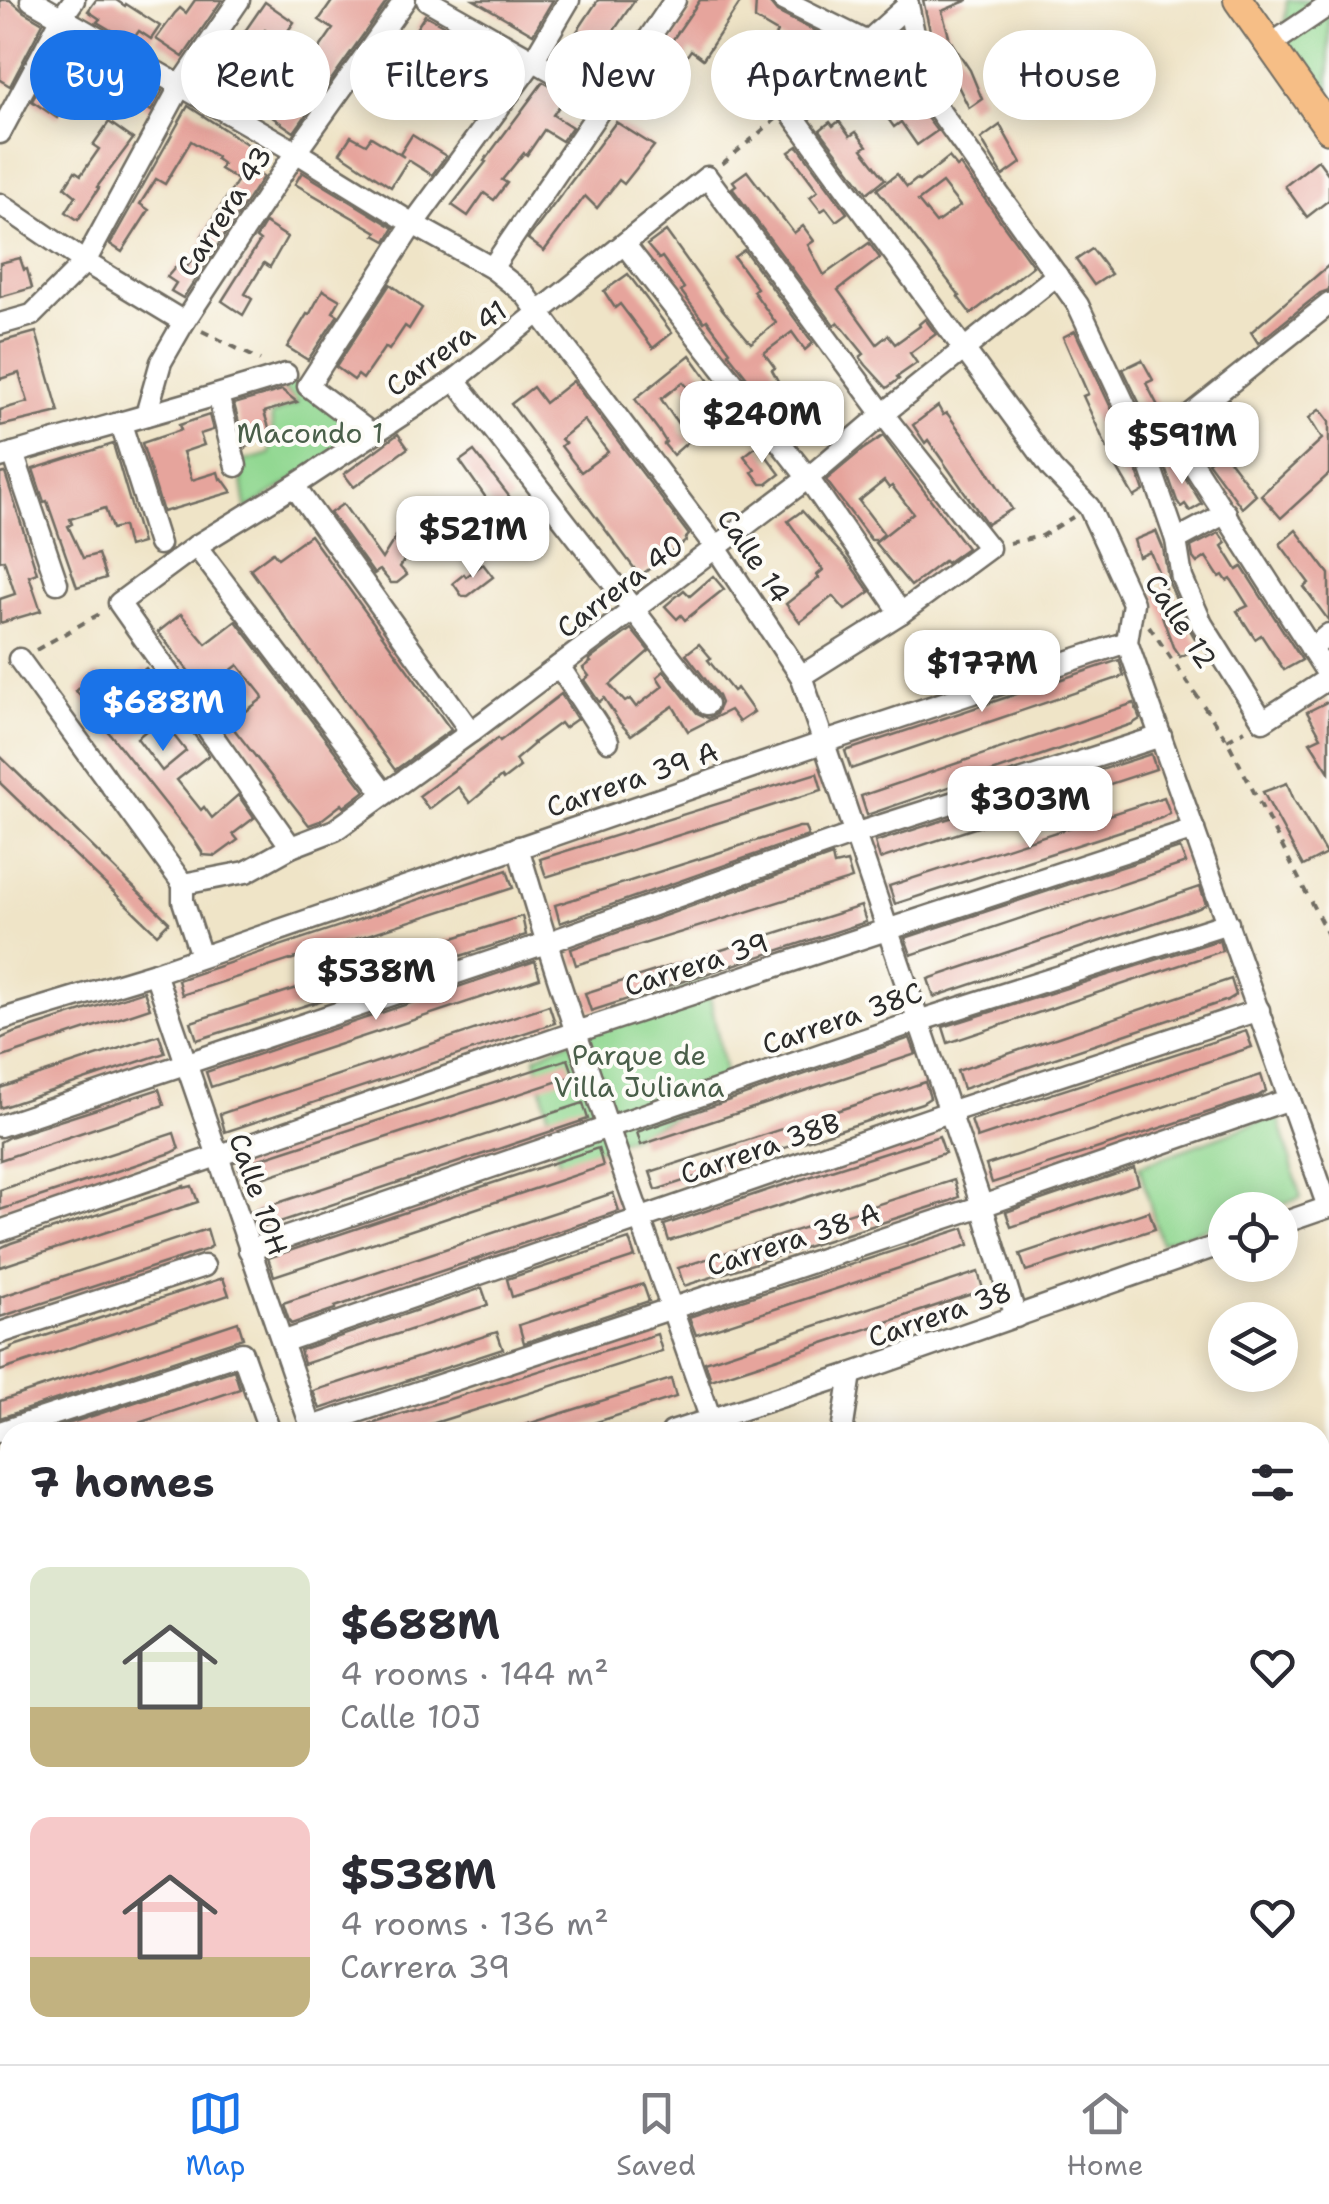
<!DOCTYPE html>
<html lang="en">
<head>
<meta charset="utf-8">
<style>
	body { margin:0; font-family:"Shantell Sans",sans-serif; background:#f2f2f3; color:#2b2b33; height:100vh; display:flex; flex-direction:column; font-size:38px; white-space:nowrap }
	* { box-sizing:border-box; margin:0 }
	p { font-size:32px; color:#7c7c81 }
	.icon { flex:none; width:55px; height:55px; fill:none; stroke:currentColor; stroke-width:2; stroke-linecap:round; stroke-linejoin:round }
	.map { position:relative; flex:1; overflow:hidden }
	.details { position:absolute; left:0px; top:1422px; width:1330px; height:642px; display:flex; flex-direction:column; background:#fff; border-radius:30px 30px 0 0; box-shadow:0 5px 25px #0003 }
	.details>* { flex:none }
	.guide { position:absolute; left:30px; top:30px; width:1270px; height:90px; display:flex; gap:20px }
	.controls { position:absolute; left:1208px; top:1192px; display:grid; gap:20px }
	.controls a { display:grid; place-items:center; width:90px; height:90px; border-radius:50%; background:#fff; box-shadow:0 5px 25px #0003; font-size:50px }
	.price { position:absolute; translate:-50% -85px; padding:0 22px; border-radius:20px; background:#fff; color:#222; font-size:32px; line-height:65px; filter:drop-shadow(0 2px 5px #0008) }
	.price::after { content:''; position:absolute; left:50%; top:60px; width:30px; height:22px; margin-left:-15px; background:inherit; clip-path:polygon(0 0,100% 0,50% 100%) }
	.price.on { background:#1a73e8; color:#fff }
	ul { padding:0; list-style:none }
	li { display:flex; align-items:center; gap:30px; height:250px; padding:0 30px }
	li span { display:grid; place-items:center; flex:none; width:280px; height:200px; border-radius:20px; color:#555 }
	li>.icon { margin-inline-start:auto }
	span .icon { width:120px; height:120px; fill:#fffc; stroke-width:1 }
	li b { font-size:42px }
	h2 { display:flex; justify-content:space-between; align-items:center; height:120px; padding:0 30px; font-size:42px }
	.tag { padding:0 35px; border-radius:45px; background:#fff; box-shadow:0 5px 25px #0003; font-size:35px; line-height:90px }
	.tag.on { background:#1a73e8; color:#fff }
	.dock { display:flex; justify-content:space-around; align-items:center; height:140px; border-top:2px solid #e1e1e2; background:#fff; font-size:28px; color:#7c7c81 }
	.dock a { display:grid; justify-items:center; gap:5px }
	.dock .on { color:#1a73e8 }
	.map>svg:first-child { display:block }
	.green { fill:#92d892; stroke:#5e825e; stroke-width:2.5 }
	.building { fill:#e6a49c; fill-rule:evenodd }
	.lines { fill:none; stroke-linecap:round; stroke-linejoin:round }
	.minor-casing { stroke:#706c62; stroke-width:25 }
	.highway-casing { stroke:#706c62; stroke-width:32 }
	.path { stroke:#706c62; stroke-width:4; stroke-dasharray:8 8; stroke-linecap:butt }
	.minor { stroke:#fff; stroke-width:20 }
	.highway { stroke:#f6be86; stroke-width:28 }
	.labels { text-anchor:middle; stroke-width:8; stroke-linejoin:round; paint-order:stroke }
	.street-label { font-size:28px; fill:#2b2b2b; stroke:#fdfcf7 }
	.park-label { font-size:28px; fill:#4a5f4a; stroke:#fdfcf7 }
</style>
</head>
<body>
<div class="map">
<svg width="1329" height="2064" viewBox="0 0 1329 2064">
	<rect width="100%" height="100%" fill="#fdfcf7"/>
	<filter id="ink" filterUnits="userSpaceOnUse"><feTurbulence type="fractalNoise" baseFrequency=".01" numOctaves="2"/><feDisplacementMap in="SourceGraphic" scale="20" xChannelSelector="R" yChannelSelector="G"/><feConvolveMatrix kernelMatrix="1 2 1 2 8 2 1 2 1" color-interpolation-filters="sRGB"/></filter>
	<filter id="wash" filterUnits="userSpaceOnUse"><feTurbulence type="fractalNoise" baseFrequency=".0048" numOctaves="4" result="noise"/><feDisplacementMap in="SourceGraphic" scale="40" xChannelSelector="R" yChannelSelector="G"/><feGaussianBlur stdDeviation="2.25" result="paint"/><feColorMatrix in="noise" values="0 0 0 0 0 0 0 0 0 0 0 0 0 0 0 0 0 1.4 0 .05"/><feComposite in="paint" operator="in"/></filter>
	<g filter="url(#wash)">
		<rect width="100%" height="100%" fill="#efe4c7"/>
		<g class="green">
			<path d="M1287 0H1329V123L1282 49Z"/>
			<path d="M287 378 307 389 366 433 246 510C245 494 240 478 241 462L270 454 273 436 271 415 298 403 280 386Z"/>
			<path d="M706 977 729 1093 560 1167 535 1057Z"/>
			<path d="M1278 1115 1301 1198 1263 1210H1225V1222L1161 1243 1139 1166Z"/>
		</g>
		<g id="blocks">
			<g class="building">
				<path d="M0 0H10L24 12 43 23 10 86 0 80Z"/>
				<path d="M96 0H116L125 6 126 4 160 26 151 39 139 31 131 42 97 22 100 19 88 11Z"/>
				<path d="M195 0H222L183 57 156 39 175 13 180 8 186 13Z"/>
				<path d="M333 0H388L294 132 272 117 280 104 284 107 286 103 291 106 308 81 301 75 333 29 319 20Z"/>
				<path d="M474 0H553L533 34Z"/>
				<path d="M598 0H635L604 45 602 44 593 53 584 68 562 54Z"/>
				<path d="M700 0H742L703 59 691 50 670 80 665 90 669 93 659 105 663 108 655 120 630 102Z"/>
				<path d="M756 0H767L777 12 819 33 812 46 809 43 800 50 775 36 777 32 755 19Z"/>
				<path d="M923 0H968L942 11 950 40 970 70 982 99 969 108 954 78 934 48Z"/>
				<path d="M265 2 294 22 281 41 265 30 248 54 260 63 237 97 212 79Z"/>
				<path d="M425 15 512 64 471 122 447 107 472 69 416 29Z"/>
				<path d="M82 45 162 91 151 111 136 101 129 110 78 77 85 67 73 59Z"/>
				<path d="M392 51 420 69 407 89 399 84 384 107 365 95Z"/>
				<path d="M867 61 899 81 937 131 917 145 901 122 894 127 878 105 882 101 860 81Z"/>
				<path d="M43 81 69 99 57 118 32 101Z"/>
				<path d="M543 82 567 95 553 115 572 127 562 141 544 130 527 155 524 153 502 180 507 183 494 200 484 193 468 216 452 205 486 162 484 161Z"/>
				<path d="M188 106 253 148 243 164 263 177 183 298 171 291 176 283 167 277 180 262 187 267 205 238 202 236 238 180 220 169 223 164 216 159 217 157 191 141 165 184 156 179 140 204 149 210 122 252 110 244Z"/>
				<path d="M839 121 850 136 856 132 867 146 862 149 885 179 867 193 820 130 830 122 833 126Z"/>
				<path d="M109 122 133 139 97 187 99 188 78 220 66 212 76 196 65 187 75 171 81 175 99 149 93 145Z"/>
				<path d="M616 122 654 146 624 184 619 180 597 208 585 196 544 251 528 239Z"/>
				<path d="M1000 125 1021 163 1003 176 981 139Z"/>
				<path d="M412 135 446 156 432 175 408 160 391 187 340 153 351 136 366 144 371 137 404 157 400 154Z"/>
				<path d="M798 146 847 213 836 221 826 208 821 211 810 197 818 191 789 152Z"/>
				<path d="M949 157 957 167 960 165 971 180 1033 266 971 314 958 297 960 296 877 189 897 174 907 187 917 179 919 181ZM942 183 960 206 936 223 918 201Z"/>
				<path d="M1318 160 1329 175V200L1307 217 1285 186Z"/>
				<path d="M747 171 794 233 803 226 814 241 808 245 824 275 869 243 880 258 838 290 877 344 888 335 895 344 920 326 919 324 925 319 936 334 910 353 917 363 897 377 899 379 887 388 866 365 860 357 864 354 838 322 834 325 732 188 736 185 733 181Z"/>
				<path d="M302 172 394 228 386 241 375 235 377 232 295 184Z"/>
				<path d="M265 223 287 237 270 267 264 263 245 294 252 299 243 315 222 301 260 241 256 238Z"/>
				<path d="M666 231 723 310 751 343 776 323 753 291 757 288 734 257 744 250 813 343 805 350 792 332 764 353 775 368 772 370 783 390 805 418 800 422 808 433 797 442 735 362 728 353 730 351 707 320 704 322 681 291 684 288 662 257 659 259 647 245Z"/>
				<path d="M1092 249 1111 274 1094 285 1076 260Z"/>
				<path d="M20 258 24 270 27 269 32 288 0 297V263Z"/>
				<path d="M1329 265V290L1320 293 1258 343 1251 332Z"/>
				<path d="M628 274 672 333 653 348 620 304 615 308 604 291Z"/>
				<path d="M390 284 422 308 409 329 405 326 389 350 385 347 363 379 358 375 354 380 336 367Z"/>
				<path d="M323 290 340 300 333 312 338 315 308 360 287 347 307 314 309 315Z"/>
				<path d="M1075 331 1127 442 1144 491 1134 497 1113 461 1083 396 1088 394 1063 337Z"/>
				<path d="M36 332 59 412 0 426V410L28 402 19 373 0 379V342Z"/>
				<path d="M690 355 723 401 709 412 683 382 661 399 681 428 679 430 689 441 673 455 664 444 666 442 659 431 635 399Z"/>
				<path d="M1142 360 1153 380 1146 383 1159 408 1146 418 1148 421 1123 369Z"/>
				<path d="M573 381 689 535 685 539 686 541 640 576 511 404 533 387 545 403ZM584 420 608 452 581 472 561 446 565 443 561 439Z"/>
				<path d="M282 390 297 402 264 412 270 431 246 448 234 404Z"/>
				<path d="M938 406 943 415 947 413 983 463 1012 509 987 524 928 440 925 443 913 425Z"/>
				<path d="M1320 409 1329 421V474L1281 518 1261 495 1322 439 1309 418Z"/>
				<path d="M209 415 213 430 200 434 204 445 183 452 192 480 218 472 220 479 222 478 232 492 163 512 142 443 181 430 179 425Z"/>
				<path d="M398 434 408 448 354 487 344 474Z"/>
				<path d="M883 436 967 548 946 563 944 561 911 586 875 543 913 513 892 486 889 488 884 481 859 501 884 534 877 540H871L826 480 862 450Z"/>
				<path d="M113 444 142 543 128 547 123 526 112 529 105 508 70 519 72 524 68 526 83 558 98 554 106 578 77 587 47 501 44 502 33 469Z"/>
				<path d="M758 445 780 474 767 484H761L752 472 755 470 744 456Z"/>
				<path d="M474 451 512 500 496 512 460 461Z"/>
				<path d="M1222 451 1256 495 1242 508 1208 462Z"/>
				<path d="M1173 458 1202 504 1190 511 1185 504 1181 507 1177 501 1164 464Z"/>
				<path d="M5 473 37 573 29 576 41 611 0 623V599L15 594 4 560 0 561V474Z"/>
				<path d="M343 504 382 559 405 522 422 532 400 567 407 575 397 583H391L380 570 374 574 330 513Z"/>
				<path d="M802 511 847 560 870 592 845 610 833 596 800 622 786 604 819 578 817 575 823 570 788 521Z"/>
				<path d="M1296 530 1329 574V621L1304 587 1309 583 1280 544Z"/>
				<path d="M1156 531 1163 548 1169 583 1190 630 1200 647 1180 657 1173 647 1154 593 1165 588 1150 552 1139 557 1134 540Z"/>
				<path d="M1219 533 1226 543 1222 546 1237 570 1242 567 1302 660 1284 670 1261 635 1255 639 1237 611 1248 606 1231 579 1227 581 1223 575 1219 577 1206 557 1197 563 1193 558 1191 547Z"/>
				<path d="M310 535 451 730 395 770 250 569 273 552 278 558Z"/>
				<path d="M483 564 493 577 468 596H462L453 583 464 574 466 577Z"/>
				<path d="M713 576 724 589 685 620 681 615 677 619 665 606 684 590 690 596Z"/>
				<path d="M181 614 206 644 236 621 365 791 344 807 342 804 320 821 309 825 230 724 263 698 262 695 238 665 204 691 158 632Z"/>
				<path d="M631 629 649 651 610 685 625 702 630 699 636 707 663 686 657 677 664 671 697 713 708 718 716 714 721 703 718 696 686 654 699 644 711 658 708 660 733 691 737 688 754 712 739 722 730 710 688 731 673 706 631 735 620 723 604 698 599 702 584 680 589 676 583 668 591 662 589 660Z"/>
				<path d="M1119 660 1124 676 851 769 845 751Z"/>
				<path d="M146 668 209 755 177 780 201 810 204 807 212 818 238 795 254 818 233 834 238 840 216 856 202 855V852L194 840 76 691 97 674 114 693ZM161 719 186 751 162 771 137 738Z"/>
				<path d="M561 694 577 719 564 728 560 723 533 743 534 744 515 760 520 767 503 780 501 777 470 803 458 787 429 809 419 796 498 738 500 741Z"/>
				<path d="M1329 701V772L1310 742 1321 737 1307 712Z"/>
				<path d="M1134 703 1140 719 1132 724 867 815 861 796Z"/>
				<path d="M1151 754 1156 769 880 859 875 842Z"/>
				<path d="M0 756 169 922 157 934 0 783Z"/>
				<path d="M817 773 822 790 546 877 540 859Z"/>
				<path d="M1287 783 1294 800 1326 854 1303 866 1263 792Z"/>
				<path d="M1164 797 1170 813 1161 818 895 904 889 886Z"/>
				<path d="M799 827H805L808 836 560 923 555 905Z"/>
				<path d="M1180 848 1186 863 911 955 905 938Z"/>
				<path d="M832 856 834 865 847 862 852 879 576 965 571 949Z"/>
				<path d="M507 870 513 888 182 995 178 980Z"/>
				<path d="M1200 887 1206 904 1199 908 934 997 928 979Z"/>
				<path d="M861 906 866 922 591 1011 585 993Z"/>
				<path d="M522 916 526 935 197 1040 191 1022Z"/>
				<path d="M1219 940 1222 951 948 1043 943 1027Z"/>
				<path d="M535 961 540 978 211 1087 206 1072Z"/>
				<path d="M1231 979 1236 995 1228 1000 963 1089 957 1071Z"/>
				<path d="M144 991 150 1008 0 1058V1039L11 1034Z"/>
				<path d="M549 1005 555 1023 225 1132 220 1114Z"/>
				<path d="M1246 1031 1252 1047 977 1138 971 1120Z"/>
				<path d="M159 1035 165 1053 0 1108V1088Z"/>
				<path d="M910 1038 916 1054 641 1145 637 1132Z"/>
				<path d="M568 1059 574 1076 244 1184 238 1166Z"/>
				<path d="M1261 1075 1266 1091 1258 1096 992 1183 986 1165Z"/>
				<path d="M925 1082 930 1098 922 1103 656 1190 650 1172Z"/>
				<path d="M159 1089 164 1105 0 1160V1142L9 1137Z"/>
				<path d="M583 1103 588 1119 259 1229 253 1211Z"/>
				<path d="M174 1133 179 1149 171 1153 0 1210V1190Z"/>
				<path d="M939 1136 945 1153 669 1241 664 1225 774 1188Z"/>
				<path d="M598 1148 603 1166 274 1276 268 1258Z"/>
				<path d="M1134 1168 1139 1184 1011 1227 1006 1212Z"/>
				<path d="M954 1180 959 1197 950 1201 684 1286 678 1268Z"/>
				<path d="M184 1186V1188L192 1186 198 1202 0 1267V1248L11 1243Z"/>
				<path d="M613 1193 619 1211 335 1307V1309L291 1324 289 1321 283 1303Z"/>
				<path d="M1149 1211 1155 1229 1026 1271 1020 1254Z"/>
				<path d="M964 1228 969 1245 696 1335 689 1317Z"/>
				<path d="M207 1229 212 1246 205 1250 0 1317V1297Z"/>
				<path d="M629 1239 635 1257 512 1297 507 1279Z"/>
				<path d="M978 1272 983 1289 975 1293 711 1380 705 1362Z"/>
				<path d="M223 1278 229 1295 0 1371V1353L11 1349V1347Z"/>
				<path d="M643 1284 649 1301 524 1343 519 1325Z"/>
				<path d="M482 1288 488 1305 304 1364 300 1350Z"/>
				<path d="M238 1322 243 1338 0 1418V1401Z"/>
				<path d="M497 1332 503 1349 320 1409 313 1391Z"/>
				<path d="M657 1334 662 1351 406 1432H354V1430L399 1415Z"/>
				<path d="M234 1370 240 1389 112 1432H43Z"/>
				<path d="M671 1379 676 1397 565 1432H512V1429Z"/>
			</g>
		</g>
	</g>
	<g filter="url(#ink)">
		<use href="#blocks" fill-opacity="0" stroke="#706c62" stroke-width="2.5"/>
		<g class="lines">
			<defs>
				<g id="minor">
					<path d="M31 0 296 152 413 224 492 268 525 294 716 548 801 676 982 1206 1016 1317"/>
					<path d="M427 0 605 101"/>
					<path d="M783 0 867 42 913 74 1078 305 1140 437 1176 540 1182 578 1202 624 1263 721 1329 678"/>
					<path d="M907 0 915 38 913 74"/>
					<path d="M867 42 908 5"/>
					<path d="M1270 45 1329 5"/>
					<path d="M788 109 1052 469 1089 507 1133 603 1127 642 1328 1207"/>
					<path d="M0 133 62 17 74 0"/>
					<path d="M0 204 85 262 184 322"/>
					<path d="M625 245 808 478 901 613"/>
					<path d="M492 268 675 0"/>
					<path d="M0 324 32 315 85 262 181 85 239 0"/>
					<path d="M455 380 707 704"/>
					<path d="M218 395 236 466"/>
					<path d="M146 415 161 362 184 322 296 152 405 0"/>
					<path d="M121 424 159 544"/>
					<path d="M1171 430 1329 676"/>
					<path d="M372 434 308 386 413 224 533 61 569 0"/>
					<path d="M1140 437 1171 430 1329 304"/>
					<path d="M13 453 57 583"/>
					<path d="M0 457C95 429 191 404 286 374"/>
					<path d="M294 486 471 732"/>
					<path d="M1176 540 1226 513"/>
					<path d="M196 546 384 793"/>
					<path d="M1311 649 1329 634"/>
					<path d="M19 659 183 884"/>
					<path d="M559 666 608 741"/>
					<path d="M291 847 119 603 196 546 294 486 455 380 707 177 883 414 989 548 901 613 801 676"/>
					<path d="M518 847C574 1041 645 1230 711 1420"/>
					<path d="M183 884 246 872 291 847 335 830 471 732 808 478 883 414 1057 275"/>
					<path d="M183 884V901L201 956"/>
					<path d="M155 973 313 1432"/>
					<path d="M0 1020 155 973 822 743 1127 642"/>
					<path d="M0 1126 546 943 854 834 1161 736"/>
					<path d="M1280 1224 1329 1207"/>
					<path d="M0 1231 576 1032 1194 829"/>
					<path d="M249 1250 918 1021 1228 923"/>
					<path d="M0 1333 204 1266"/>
					<path d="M282 1342 949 1112 1259 1010"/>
					<path d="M312 1427 982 1206 1290 1099"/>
					<path d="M0 1432 242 1353 270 1432"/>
					<path d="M672 1432 851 1374 1225 1243"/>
					<path d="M842 1432 851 1374"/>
					<path d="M0 1535 10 1532"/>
					<path d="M0 1656 10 1652"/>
					<path d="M0 1826 10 1827"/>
					<path d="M0 1894 10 1897"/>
					<path d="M411 2055 432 2064"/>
					<path d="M1042 2055 1057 2064H1066"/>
					<path d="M792 2064 794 2055"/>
				</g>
				<path id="highway" d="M1238 0 1329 129"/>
			</defs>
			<use href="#minor" class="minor-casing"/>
			<use href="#highway" class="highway-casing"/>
			<g class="path">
				<path d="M802 97 852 55"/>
				<path d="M722 164 776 119"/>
				<path d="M202 331 260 360"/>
				<path d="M1009 543 1042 536 1073 517"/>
				<path d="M1149 626 1227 740 1329 937"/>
				<path d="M36 650 101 613"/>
				<path d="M1227 740 1245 730"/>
			</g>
			<use href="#minor" class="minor"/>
			<use href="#highway" class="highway"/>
		</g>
	</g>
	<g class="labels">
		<g class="street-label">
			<text transform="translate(224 211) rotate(-57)" y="10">Carrera 43</text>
			<text transform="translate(446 348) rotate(-36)" y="10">Carrera 41</text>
			<text transform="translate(754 556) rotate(56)" y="10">Calle 14</text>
			<text transform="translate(620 586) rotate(-37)" y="10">Carrera 40</text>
			<text transform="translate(1181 621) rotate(57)" y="10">Calle 12</text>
			<text transform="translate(632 779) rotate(-19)" y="10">Carrera 39 A</text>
			<text transform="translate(696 964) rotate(-18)" y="10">Carrera 39</text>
			<text transform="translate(842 1018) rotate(-19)" y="10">Carrera 38C</text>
			<text transform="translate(760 1148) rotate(-19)" y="10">Carrera 38B</text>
			<text transform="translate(259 1194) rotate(71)" y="10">Calle 10H</text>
			<text transform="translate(793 1239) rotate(-18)" y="10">Carrera 38 A</text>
			<text transform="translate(940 1314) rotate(-19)" y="10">Carrera 38</text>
		</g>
		<g class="park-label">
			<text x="310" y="443">Macondo 1</text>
			<text x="639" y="1065">Parque de<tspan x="639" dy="32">Villa Juliana</tspan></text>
		</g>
	</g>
</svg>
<div class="controls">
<a><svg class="icon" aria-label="locate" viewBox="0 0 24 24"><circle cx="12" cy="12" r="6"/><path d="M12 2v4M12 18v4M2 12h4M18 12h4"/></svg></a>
<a><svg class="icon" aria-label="layers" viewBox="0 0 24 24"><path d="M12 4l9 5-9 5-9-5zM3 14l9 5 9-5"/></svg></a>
</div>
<b class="price" style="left:762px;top:466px">$240M</b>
<b class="price" style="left:1182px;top:487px">$591M</b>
<b class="price" style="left:473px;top:581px">$521M</b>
<b class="price" style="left:982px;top:715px">$177M</b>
<b class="price on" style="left:163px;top:754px">$688M</b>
<b class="price" style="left:1030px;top:851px">$303M</b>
<b class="price" style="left:376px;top:1023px">$538M</b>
<div class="guide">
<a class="tag on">Buy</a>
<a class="tag">Rent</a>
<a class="tag">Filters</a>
<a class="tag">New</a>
<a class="tag">Apartment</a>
<a class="tag">House</a>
</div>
<section class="details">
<h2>7 homes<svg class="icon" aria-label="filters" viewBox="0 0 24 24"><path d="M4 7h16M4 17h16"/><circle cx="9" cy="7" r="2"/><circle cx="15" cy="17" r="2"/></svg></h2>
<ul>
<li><span style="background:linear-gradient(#dfe7d0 70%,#c2b280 0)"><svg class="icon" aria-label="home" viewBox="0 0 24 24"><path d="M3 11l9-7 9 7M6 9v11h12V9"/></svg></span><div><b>$688M</b><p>4 rooms · 144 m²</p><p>Calle 10J</p></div><svg class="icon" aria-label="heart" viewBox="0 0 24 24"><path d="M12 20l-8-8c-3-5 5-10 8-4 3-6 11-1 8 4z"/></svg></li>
<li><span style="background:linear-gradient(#f6c9c9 70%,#c2b280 0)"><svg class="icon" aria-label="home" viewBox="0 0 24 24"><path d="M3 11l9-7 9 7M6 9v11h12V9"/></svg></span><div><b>$538M</b><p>4 rooms · 136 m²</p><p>Carrera 39</p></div><svg class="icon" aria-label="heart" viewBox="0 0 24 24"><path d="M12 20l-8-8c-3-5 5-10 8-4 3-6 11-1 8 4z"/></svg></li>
</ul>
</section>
</div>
<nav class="dock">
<a class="on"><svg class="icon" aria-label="map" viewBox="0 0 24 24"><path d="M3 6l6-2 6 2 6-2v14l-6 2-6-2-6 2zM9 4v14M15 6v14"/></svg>Map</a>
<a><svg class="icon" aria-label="saved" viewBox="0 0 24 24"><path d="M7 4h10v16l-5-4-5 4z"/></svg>Saved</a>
<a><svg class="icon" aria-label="home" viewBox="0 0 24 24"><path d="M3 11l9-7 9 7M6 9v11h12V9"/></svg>Home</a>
</nav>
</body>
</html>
